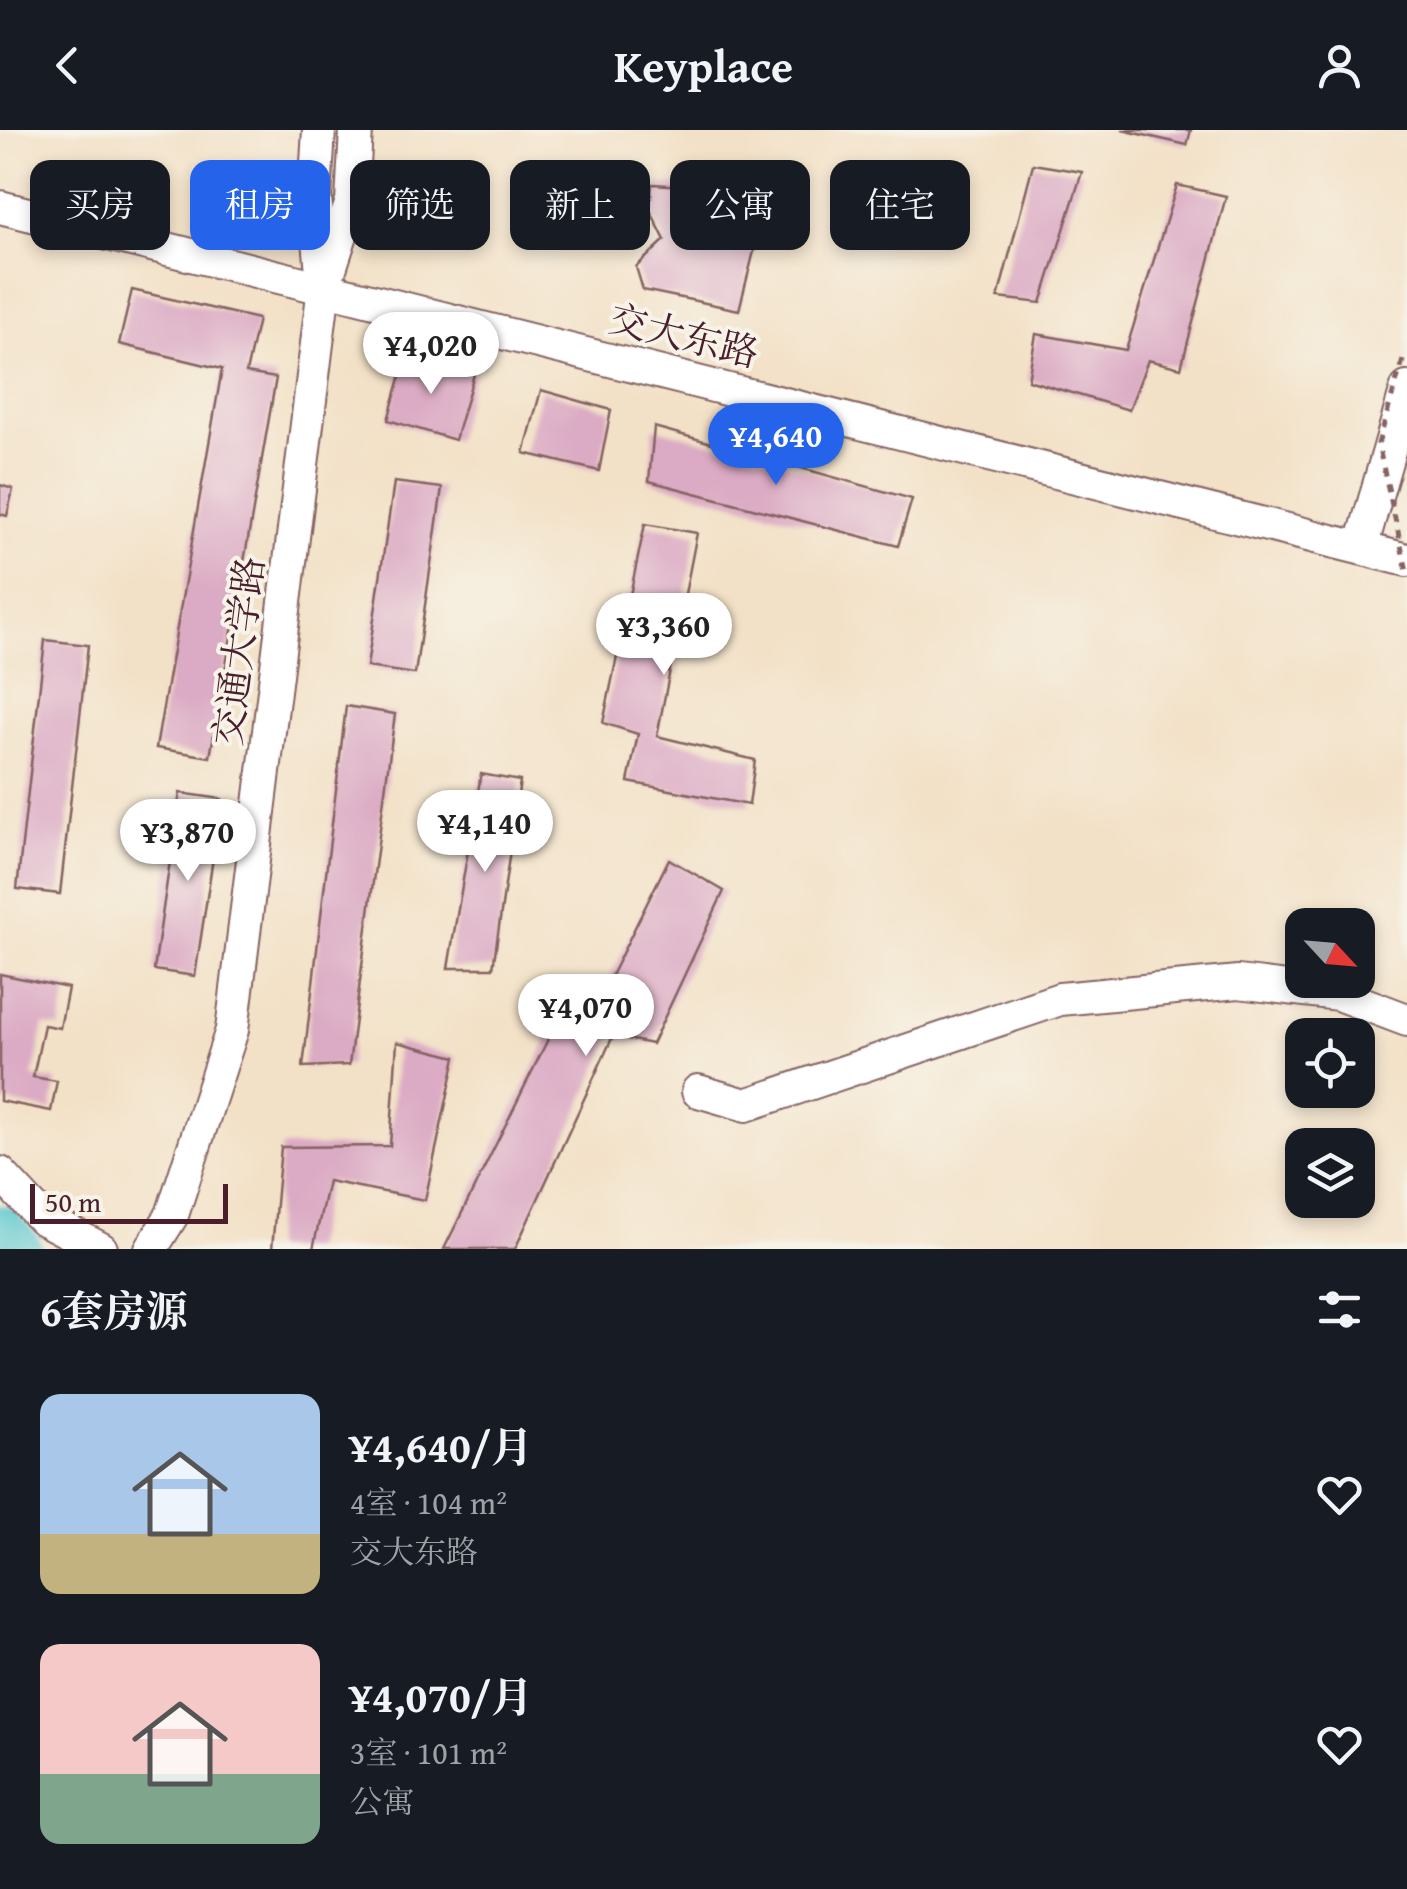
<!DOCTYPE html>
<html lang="zh">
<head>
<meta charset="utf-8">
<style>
	body { margin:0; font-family:"Gentium Book Plus","Noto Serif SC",serif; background:#242831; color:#f1f3f6; height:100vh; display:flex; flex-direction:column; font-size:38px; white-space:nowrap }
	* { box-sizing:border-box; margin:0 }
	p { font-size:32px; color:#9ea1a6 }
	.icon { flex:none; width:55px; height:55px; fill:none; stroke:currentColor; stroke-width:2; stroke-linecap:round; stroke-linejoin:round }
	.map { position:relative; height:1119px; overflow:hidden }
	.side { display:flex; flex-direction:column; background:#171b24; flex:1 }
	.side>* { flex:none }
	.banner { position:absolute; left:30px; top:30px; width:1348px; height:90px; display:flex; gap:20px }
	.needle { width:65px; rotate:116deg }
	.tools { position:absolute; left:1285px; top:778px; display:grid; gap:20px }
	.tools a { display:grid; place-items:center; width:90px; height:90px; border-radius:20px; background:#171b24; box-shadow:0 5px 15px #0003; font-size:50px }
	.scale { position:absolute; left:30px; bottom:25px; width:198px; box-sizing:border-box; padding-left:10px; border:5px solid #4a1f2b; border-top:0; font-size:28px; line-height:35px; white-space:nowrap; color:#4a1f2b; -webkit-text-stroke:8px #f7f3e8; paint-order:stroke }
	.price { position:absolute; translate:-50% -85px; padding:0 22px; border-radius:35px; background:#fff; color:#222; font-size:32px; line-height:65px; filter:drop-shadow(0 2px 5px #0008) }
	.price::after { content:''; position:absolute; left:50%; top:60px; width:30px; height:22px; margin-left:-15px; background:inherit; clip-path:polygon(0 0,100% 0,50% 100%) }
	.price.active { background:#2563eb; color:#fff }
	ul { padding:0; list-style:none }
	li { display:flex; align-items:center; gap:30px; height:250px; padding:0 40px }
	li span { display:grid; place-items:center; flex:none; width:280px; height:200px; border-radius:20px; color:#555 }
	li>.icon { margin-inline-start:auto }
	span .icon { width:120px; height:120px; fill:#fffc; stroke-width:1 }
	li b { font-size:42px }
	h2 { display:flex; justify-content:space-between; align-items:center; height:120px; padding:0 40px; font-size:42px }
	.tag { padding:0 35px; border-radius:20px; background:#171b24; box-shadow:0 5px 15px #0003; font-size:35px; line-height:90px }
	.tag.active { background:#2563eb; color:#fff }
	header { display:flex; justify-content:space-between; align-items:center; height:130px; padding:0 40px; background:#171b24; font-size:45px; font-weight:700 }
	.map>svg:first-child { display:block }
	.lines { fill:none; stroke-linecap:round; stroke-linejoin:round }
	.river { stroke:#5bc8cf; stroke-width:48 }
	.building { fill:#dbaac4 }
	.minor-casing { stroke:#856362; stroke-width:36 }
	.minor { stroke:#fff; stroke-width:32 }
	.path-bridge { stroke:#856362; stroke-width:5; stroke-dasharray:8 8; stroke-linecap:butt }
	.labels { text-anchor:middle; stroke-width:8; stroke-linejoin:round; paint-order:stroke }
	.street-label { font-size:38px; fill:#4a1f2b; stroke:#f7f3e8 }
</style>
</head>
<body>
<header><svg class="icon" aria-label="back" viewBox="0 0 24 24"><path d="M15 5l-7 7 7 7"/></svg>Keyplace<svg class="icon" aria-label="person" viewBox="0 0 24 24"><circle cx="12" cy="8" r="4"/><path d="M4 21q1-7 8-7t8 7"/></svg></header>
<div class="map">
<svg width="1407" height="1119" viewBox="0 0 1407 1119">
	<rect width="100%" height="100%" fill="#f7f3e8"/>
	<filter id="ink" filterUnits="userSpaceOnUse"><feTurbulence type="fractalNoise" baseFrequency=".01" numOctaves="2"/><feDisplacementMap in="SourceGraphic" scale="20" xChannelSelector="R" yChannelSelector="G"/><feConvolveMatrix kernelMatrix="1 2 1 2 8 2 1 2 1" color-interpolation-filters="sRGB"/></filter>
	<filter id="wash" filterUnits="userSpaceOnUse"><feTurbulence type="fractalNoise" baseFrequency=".0048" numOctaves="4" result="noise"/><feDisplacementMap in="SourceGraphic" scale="40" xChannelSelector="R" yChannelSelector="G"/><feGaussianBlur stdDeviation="2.25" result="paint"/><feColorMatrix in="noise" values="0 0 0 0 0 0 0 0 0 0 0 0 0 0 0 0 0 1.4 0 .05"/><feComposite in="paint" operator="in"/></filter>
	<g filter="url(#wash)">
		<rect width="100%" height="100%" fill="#f3e1c7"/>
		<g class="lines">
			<path class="river" d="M0 1099 18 1119"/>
		</g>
		<g id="blocks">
			<g class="building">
				<path d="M1122 0H1191L1187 15Z"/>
				<path d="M1033 34 1082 42 1041 173 998 168Z"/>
				<path d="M652 54 685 56 766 74 739 180 643 160 636 137 665 110 650 80Z"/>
				<path d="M1177 55 1226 66 1181 238 1148 230 1129 280 1028 250 1036 204 1126 220Z"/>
				<path d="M132 160 258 189 246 243 276 248 210 627 156 618 222 239 119 214Z"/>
				<path d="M407 224 474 244 455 310 388 290Z"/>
				<path d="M541 260 611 280 599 341 524 323Z"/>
				<path d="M654 297 912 369 898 416 649 351Z"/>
				<path d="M394 352 442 358 415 544 367 537Z"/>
				<path d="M0 355 13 359 7 386 0 384Z"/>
				<path d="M645 394 697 403 657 606 755 630 749 675 628 652 638 604 603 593Z"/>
				<path d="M45 510 88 515 60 764 17 759Z"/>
				<path d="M346 576 395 584 349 935 303 937Z"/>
				<path d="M481 644 520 651 493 838H448Z"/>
				<path d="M180 663 222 669 195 846 154 840Z"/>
				<path d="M669 729 724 761 652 914 613 906 515 1119H444L562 881 590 888Z"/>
				<path d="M0 844 68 858 60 898 44 895 33 947 57 951 51 981 0 971Z"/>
				<path d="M397 912 456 927 425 1070 328 1051 313 1119H272L281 1017 390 1016Z"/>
			</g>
		</g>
	</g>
	<g filter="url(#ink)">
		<use href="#blocks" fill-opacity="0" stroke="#856362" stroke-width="2.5"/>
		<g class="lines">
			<defs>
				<g id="minor">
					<path d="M319 0 315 66 322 142"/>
					<path d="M0 77 1407 430"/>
					<path d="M1361 418 1407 258"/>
					<path d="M698 961 746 975 1060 869 1238 852 1338 864 1407 890"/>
					<path d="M0 1043 42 1088 101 1119"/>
					<path d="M151 1119 172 1085 232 900 324 157 352 71 356 0"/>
				</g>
			</defs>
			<use href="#minor" class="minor-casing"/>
			<use href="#minor" class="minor"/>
			<path class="path-bridge" d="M1403 230 1378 314 1407 441"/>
		</g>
	</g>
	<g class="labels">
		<g class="street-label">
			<text transform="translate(684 206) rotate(14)" y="13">交大东路</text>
			<text transform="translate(239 521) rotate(-83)" y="13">交通大学路</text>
		</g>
	</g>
</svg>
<div class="tools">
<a><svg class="needle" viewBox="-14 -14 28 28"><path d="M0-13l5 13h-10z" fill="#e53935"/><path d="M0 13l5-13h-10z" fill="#9ea1a6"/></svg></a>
<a><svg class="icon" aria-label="locate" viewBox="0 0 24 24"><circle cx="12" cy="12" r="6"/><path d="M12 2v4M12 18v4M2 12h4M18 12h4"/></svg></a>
<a><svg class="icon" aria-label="layers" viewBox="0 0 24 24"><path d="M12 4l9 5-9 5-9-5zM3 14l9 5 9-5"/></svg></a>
</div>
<div class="scale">50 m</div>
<b class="price" style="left:431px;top:267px">¥4,020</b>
<b class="price active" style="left:776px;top:358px">¥4,640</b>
<b class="price" style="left:664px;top:548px">¥3,360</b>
<b class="price" style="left:485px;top:745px">¥4,140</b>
<b class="price" style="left:188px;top:754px">¥3,870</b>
<b class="price" style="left:586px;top:929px">¥4,070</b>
<div class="banner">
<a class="tag">买房</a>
<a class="tag active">租房</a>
<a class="tag">筛选</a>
<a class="tag">新上</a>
<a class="tag">公寓</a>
<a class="tag">住宅</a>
</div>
</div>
<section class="side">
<h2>6套房源<svg class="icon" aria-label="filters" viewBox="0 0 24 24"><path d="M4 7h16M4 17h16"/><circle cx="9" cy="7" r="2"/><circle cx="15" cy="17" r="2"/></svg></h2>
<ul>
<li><span style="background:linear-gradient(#a9c7e8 70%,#c2b280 0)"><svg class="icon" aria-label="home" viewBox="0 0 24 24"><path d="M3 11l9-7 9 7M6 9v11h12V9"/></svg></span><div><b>¥4,640/月</b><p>4室 · 104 m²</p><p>交大东路</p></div><svg class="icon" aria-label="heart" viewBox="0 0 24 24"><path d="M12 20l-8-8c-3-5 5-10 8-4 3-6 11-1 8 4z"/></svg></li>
<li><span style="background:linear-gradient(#f6c9c9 65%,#7fa58c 0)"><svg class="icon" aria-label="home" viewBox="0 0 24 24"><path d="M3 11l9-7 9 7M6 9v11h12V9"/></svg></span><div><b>¥4,070/月</b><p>3室 · 101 m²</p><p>公寓</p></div><svg class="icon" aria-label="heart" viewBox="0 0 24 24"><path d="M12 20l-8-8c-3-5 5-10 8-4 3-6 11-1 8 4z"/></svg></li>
</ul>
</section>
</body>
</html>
